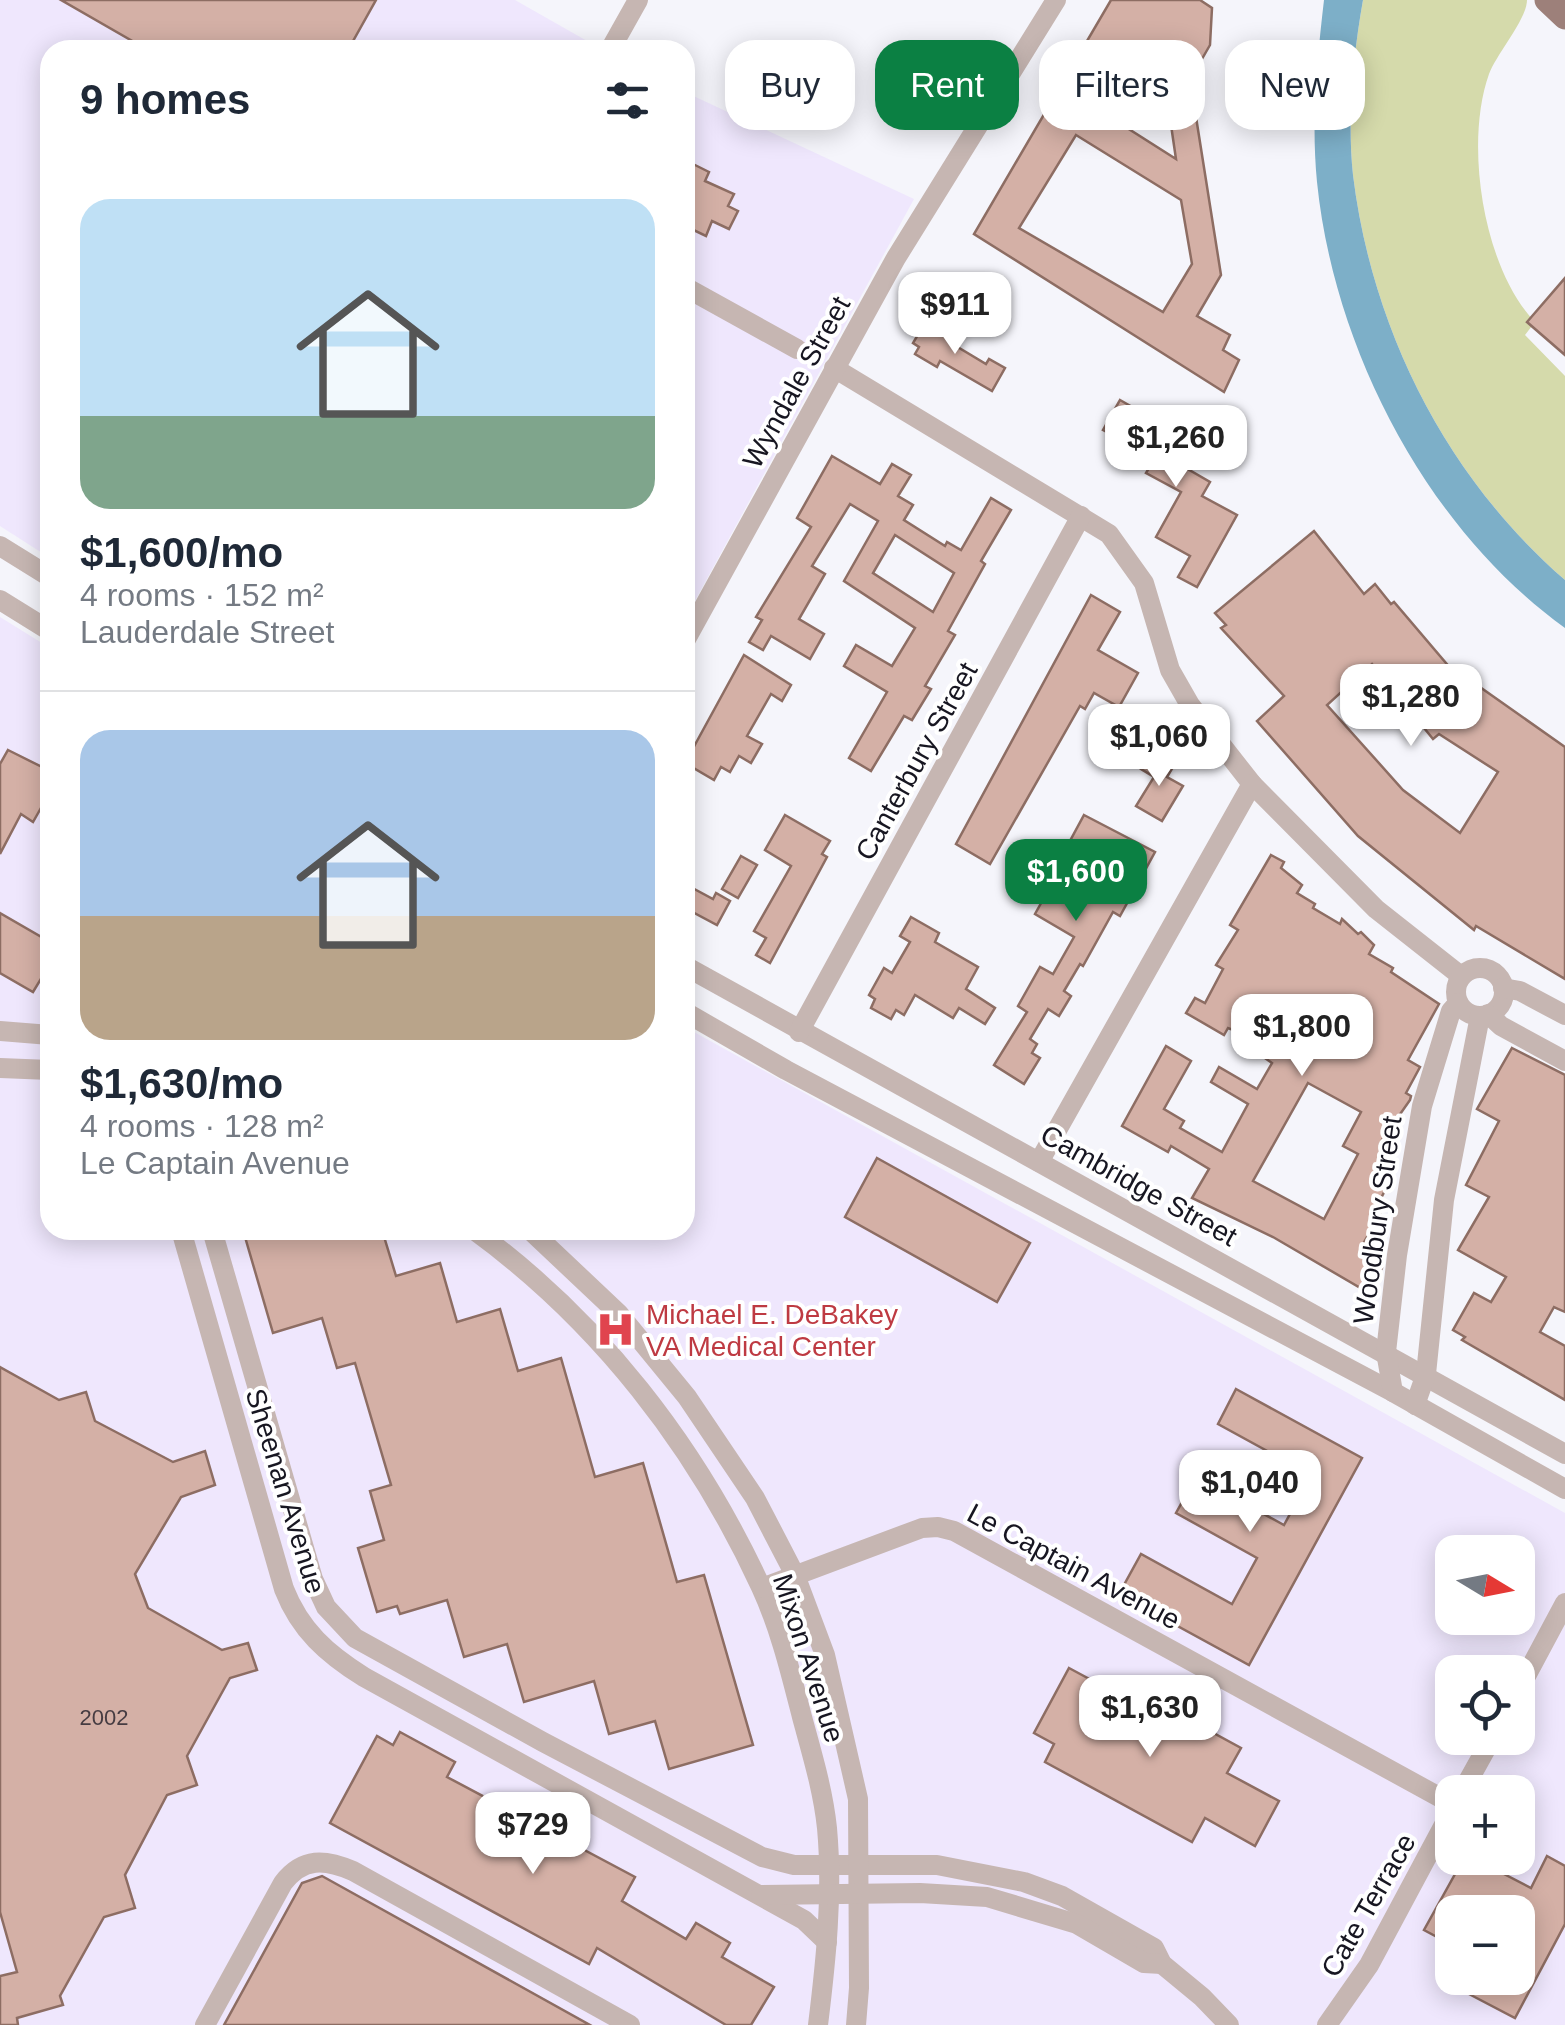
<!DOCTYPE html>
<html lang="en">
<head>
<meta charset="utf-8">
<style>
	body { margin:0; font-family:Helvetica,sans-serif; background:#f2f2f3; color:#1f2937; height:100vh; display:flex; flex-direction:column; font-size:38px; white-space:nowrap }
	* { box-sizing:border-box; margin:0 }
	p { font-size:32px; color:#747a83 }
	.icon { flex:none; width:55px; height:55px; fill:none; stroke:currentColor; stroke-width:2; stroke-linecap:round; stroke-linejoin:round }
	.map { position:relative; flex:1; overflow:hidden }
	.panel { position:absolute; left:40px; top:40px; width:655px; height:1200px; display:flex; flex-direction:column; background:#fff; border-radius:30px; box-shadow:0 5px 25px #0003 }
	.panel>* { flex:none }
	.top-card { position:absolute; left:725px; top:40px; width:690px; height:90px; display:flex; gap:20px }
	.needle { width:65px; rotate:100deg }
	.tools { position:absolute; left:1435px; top:1535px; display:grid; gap:20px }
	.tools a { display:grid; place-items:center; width:100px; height:100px; border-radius:20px; background:#fff; box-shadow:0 5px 25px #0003; font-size:50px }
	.price { position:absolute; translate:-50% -85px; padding:0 22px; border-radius:20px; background:#fff; color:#222; font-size:32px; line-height:65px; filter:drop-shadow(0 2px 5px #0008) }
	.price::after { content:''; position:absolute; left:50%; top:60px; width:30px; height:22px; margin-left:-15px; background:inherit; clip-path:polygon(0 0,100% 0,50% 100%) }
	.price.current { background:#0b8043; color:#fff }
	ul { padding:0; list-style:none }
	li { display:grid; align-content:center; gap:20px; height:530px; padding:0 40px }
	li+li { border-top:2px solid #e0e1e3 }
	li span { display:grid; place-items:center; height:310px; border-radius:30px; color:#555 }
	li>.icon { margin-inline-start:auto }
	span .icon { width:180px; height:180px; fill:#fffc; stroke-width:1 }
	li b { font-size:42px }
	h2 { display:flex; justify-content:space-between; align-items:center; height:120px; padding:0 40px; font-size:42px }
	.pill { padding:0 35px; border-radius:30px; background:#fff; box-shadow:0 5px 25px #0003; font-size:35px; line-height:90px }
	.pill.current { background:#0b8043; color:#fff }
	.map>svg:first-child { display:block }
	.medical { fill:#efe7fd; fill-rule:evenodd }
	.green { fill:#d5daab }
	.water { fill:#7dafc8 }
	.building { fill:#d4b0a6; stroke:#8d6d63; stroke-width:2.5; fill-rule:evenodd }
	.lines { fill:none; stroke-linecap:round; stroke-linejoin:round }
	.minor { stroke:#c6b6b2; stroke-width:20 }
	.major { stroke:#9d807a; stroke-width:25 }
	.labels { text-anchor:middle; stroke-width:8; stroke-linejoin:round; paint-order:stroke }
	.number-label { font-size:22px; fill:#463c42 }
	.street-label { font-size:28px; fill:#171621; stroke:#fff }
	.health-label { font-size:28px; fill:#be3a42; stroke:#fff; text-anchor:start }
</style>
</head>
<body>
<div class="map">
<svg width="1565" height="2025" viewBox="0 0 1565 2025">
	<rect width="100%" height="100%" fill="#f5f5fb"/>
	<g class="medical">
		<path d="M0 0H515L603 50H50V558L0 526Z"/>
		<path d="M685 92 914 199 685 619Z"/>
		<path d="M0 617 50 648V1230H685V1027L1565 1513V2025H0ZM1452 1552H1518V1618H1452ZM1452 1672H1518V1738H1452ZM1452 1792H1518V1858H1452ZM1452 1912H1518V1978H1452Z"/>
	</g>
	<path class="green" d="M1363 0H1527C1527 19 1497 53 1489 74 1464 144 1483 268 1535 322L1525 335 1565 376V580C1447 478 1372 330 1353 175 1347 118 1353 57 1363 0Z"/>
	<path class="water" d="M1324 0H1363C1353 57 1347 118 1353 175 1372 330 1447 478 1565 580V628C1427 529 1334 349 1317 182 1311 121 1317 60 1324 0Z"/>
	<g class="building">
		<path d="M61 0H376L348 50H148Z"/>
		<path d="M1111 0H1200L1212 8 1210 45 1191 78 1159 59 1121 124 1176 159 1171 125 1196 117 1221 275 1197 316 1230 335 1223 350 1239 360 1224 392 974 234ZM1076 135 1181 200 1192 264 1163 312 1019 228Z"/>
		<path d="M685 160 709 172 705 181 734 194 728 206 738 211 729 229 712 221 706 236 685 226Z"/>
		<path d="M1565 278V355L1527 322Z"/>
		<path d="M926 321 954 337 951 343 986 364 989 359 1005 368 992 391 940 361 937 367 915 354 919 347 913 343Z"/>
		<path d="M1120 400 1155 420 1152 426 1196 450 1186 468 1210 482 1202 496 1237 515 1197 587 1178 577 1190 556 1156 537 1181 492 1146 473 1152 463 1115 442 1118 438 1103 430Z"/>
		<path d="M832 456 880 484 892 464 911 475 898 496 913 505 904 520 945 546 947 542 961 550 991 498 1011 510 981 561 985 564 948 631 955 635 925 686 931 689 912 720 904 716 871 771 849 758 887 692 844 666 856 645 892 666 915 628 844 581 878 521 850 504 812 566 825 574 799 619 824 634 810 659 771 636 763 650 749 642 762 620 756 617 811 527 797 518ZM895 535 954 573 933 612 873 573Z"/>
		<path d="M1314 531 1364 594 1375 584 1391 604 1394 602 1463 683 1467 678 1565 747V979L1476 926 1474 930 1358 836 1257 721 1284 696 1221 628 1226 625 1215 613ZM1372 664 1433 739 1439 734 1498 772 1460 833 1403 790 1327 705Z"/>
		<path d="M1091 595 1120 612 1098 650 1138 673 1119 707 1094 693 1085 709 1080 706 990 864 956 844Z"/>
		<path d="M744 655 791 685 782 701 771 694 747 736 762 744 751 763 739 756 730 772 721 767 714 780 685 763Z"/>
		<path d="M8 750 50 771V792L33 822 21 814 0 854V764Z"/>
		<path d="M1151 753 1173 767 1167 777 1183 786 1162 821 1136 806 1154 777 1141 769Z"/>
		<path d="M785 815 830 841 822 854 827 857 770 963 756 955 766 938 754 931 791 866 765 850Z"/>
		<path d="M1084 815 1155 852 1120 916 1113 912 1083 966 1080 964 1064 991 1071 996 1059 1016 1048 1009 1030 1039 1037 1044 1032 1053 1040 1058 1024 1084 994 1065 1027 1012 1018 1006 1040 967 1053 974 1074 937 1035 914 1054 880 1050 878Z"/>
		<path d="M1271 855 1284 862 1281 868 1302 885 1297 893 1315 904 1313 908 1340 924 1342 919 1358 934 1361 932 1374 945 1369 954 1393 968 1391 972 1439 1004 1408 1060 1420 1067 1406 1093 1411 1096 1410 1100 1396 1120 1393 1118 1380 1144 1394 1152 1382 1172 1392 1177 1378 1204 1384 1207 1363 1244 1380 1253 1378 1256 1383 1258 1382 1268 1369 1293 1273 1237 1192 1198 1209 1169 1171 1146 1168 1152 1122 1126 1166 1046 1191 1061 1164 1109 1184 1121 1180 1128 1222 1152 1248 1104 1211 1082 1219 1067 1257 1089 1272 1063 1265 1058 1273 1042 1238 1022 1233 1030 1228 1028 1224 1035 1186 1013 1195 998 1205 1003 1223 969 1216 965 1238 930 1230 925ZM1308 1083 1361 1112 1343 1146 1358 1154 1324 1219 1253 1181Z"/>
		<path d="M741 856 757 865 738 898 722 889Z"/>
		<path d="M685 884 713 899 716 893 730 901 717 925 685 908Z"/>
		<path d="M0 913 50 942V964L33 992 0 973Z"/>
		<path d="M911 917 939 933 935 942 978 967 966 989 995 1008 985 1024 959 1008 953 1018 915 995 904 1015 896 1010 891 1019 871 1008 875 999 869 995 884 968 892 973 910 942 900 936Z"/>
		<path d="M1512 1048 1565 1075V1312L1554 1307 1540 1332 1565 1346V1400L1462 1340 1465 1337 1453 1330 1474 1293 1491 1302 1506 1277 1458 1250 1489 1197 1466 1185 1499 1121 1477 1109Z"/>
		<path d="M877 1158 1030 1243 997 1302 845 1217Z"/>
		<path d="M243 1230H320L322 1237 345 1230H382L396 1276 440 1263 457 1322 500 1309 518 1371 561 1358 595 1477 643 1463 677 1582 704 1575 753 1745 669 1769 655 1721 609 1734 594 1681 524 1702 507 1644 464 1657 447 1600 400 1614 397 1606 377 1612 358 1548 384 1540 370 1491 391 1485 355 1363 337 1368 322 1318 273 1333Z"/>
		<path d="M0 1367 59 1400 86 1392 95 1421 173 1462 205 1451 215 1485 181 1497 135 1574 148 1608 222 1650 248 1643 257 1670 230 1678 187 1756 197 1785 167 1795 125 1875 135 1908 104 1917 60 1996 63 2005 17 2018 18 2025H0V1976L17 1972 0 1912Z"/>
		<path d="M1236 1389 1362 1458 1249 1665 1119 1594 1141 1554 1232 1604 1257 1558 1176 1513 1196 1477 1284 1525 1311 1475 1218 1424Z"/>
		<path d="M1069 1668 1110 1690 1116 1680 1241 1748 1227 1773 1279 1801 1255 1846 1205 1818 1192 1842 1045 1762 1054 1744 1034 1733Z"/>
		<path d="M400 1732 455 1762 447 1777 635 1877 622 1901 686 1939 696 1923 730 1943 722 1957 774 1987 751 2025H726L597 1948 589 1964 330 1823 377 1736 393 1745Z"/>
		<path d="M1547 1856 1565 1866V1924L1515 2018 1469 1994 1476 1978H1518V1912H1452V1945L1424 1930 1464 1858H1473L1531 1888Z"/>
		<path d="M322 1876 590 2025H224L302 1883Z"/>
	</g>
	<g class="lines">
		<g class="minor">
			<path d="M610 50 638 0"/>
			<path d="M685 287 797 349"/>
			<path d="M834 368 1109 534 1144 583 1170 670 1190 705 1252 784 1376 909 1461 976"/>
			<path d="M0 546 50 577"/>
			<path d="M0 600 50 631"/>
			<path d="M685 641 896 258 1056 0"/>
			<path d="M685 966 1565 1454"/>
			<circle cx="1480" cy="992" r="24"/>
			<path d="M1503 988 1520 991 1565 1015"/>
			<path d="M685 1012 786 1070 1393 1392 1565 1489"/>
			<path d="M1488 1014 1501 1026 1565 1061"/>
			<path d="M0 1031 50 1035"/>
			<path d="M799 1032 1081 516"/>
			<path d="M0 1068 50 1070"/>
			<path d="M1039 1162 1252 784"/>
			<path d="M181 1230 284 1589C300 1630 327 1654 364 1677L804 1920 827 1942"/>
			<path d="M212 1230 313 1579 326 1607 355 1638 543 1742 762 1857 794 1865H937L1024 1882 1062 1896 1154 1948 1162 1964 1202 1997 1229 2025"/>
			<path d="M474 1230C599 1321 696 1446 761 1587 780 1628 791 1674 802 1717 812 1754 823 1790 827 1828 833 1894 826 1960 818 2025"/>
			<path d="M530 1230 619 1314 687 1397 755 1498 795 1575 825 1655 858 1799 859 1988 856 2025"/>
			<path d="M1393 1392 1386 1352 1397 1255 1422 1106 1451 1011 1458 1003"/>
			<path d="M1415 1405 1426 1374 1444 1200 1480 1016"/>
			<path d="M762 1588 922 1528 938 1527 954 1531 1452 1804"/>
			<path d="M1518 1691 1565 1603"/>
			<path d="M1462 1792 1492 1738"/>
			<path d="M761 1895 920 1893 987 1897 1077 1924 1144 1963 1162 1964"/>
			<path d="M205 2025 283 1883C303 1857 325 1859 353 1871L630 2025"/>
			<path d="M1327 2025 1369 1965 1452 1810"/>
		</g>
		<path class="major" d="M1547 0 1565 17"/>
	</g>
	<defs>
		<symbol id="hospital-bare" viewBox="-9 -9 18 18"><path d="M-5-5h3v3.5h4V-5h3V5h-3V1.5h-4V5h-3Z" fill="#e0444e" stroke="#fff" stroke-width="2.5" paint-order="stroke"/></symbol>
	</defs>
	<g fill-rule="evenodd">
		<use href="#hospital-bare" x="588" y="1302" width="55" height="55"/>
	</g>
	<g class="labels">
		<g class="number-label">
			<text x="104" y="1725">2002</text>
		</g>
		<g class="street-label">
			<text transform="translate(796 382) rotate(-61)" y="10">Wyndale Street</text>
			<text transform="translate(916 761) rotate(-61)" y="10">Canterbury Street</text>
			<text transform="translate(1139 1185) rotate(29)" y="10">Cambridge Street</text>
			<text transform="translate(1377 1220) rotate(-82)" y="10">Woodbury Street</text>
			<text transform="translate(286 1491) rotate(73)" y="10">Sheenan Avenue</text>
			<text transform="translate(1074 1566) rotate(28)" y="10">Le Captain Avenue</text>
			<text transform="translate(809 1658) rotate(72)" y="10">Mixon Avenue</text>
			<text transform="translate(1368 1905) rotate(-60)" y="10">Cate Terrace</text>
		</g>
		<g class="health-label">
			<text x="646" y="1324">Michael E. DeBakey<tspan x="646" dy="32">VA Medical Center</tspan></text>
		</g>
	</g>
</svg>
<div class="tools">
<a><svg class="needle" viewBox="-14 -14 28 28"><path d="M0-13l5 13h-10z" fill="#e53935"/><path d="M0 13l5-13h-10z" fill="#747a83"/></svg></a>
<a><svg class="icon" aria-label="locate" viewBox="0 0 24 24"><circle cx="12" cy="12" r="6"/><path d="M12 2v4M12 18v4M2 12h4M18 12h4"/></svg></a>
<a>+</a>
<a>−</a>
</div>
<b class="price" style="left:955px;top:357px">$911</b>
<b class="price" style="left:1176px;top:490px">$1,260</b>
<b class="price" style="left:1411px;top:749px">$1,280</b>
<b class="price" style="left:1159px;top:789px">$1,060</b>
<b class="price current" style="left:1076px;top:924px">$1,600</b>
<b class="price" style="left:1302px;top:1079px">$1,800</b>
<b class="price" style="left:1250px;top:1535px">$1,040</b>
<b class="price" style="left:1150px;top:1760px">$1,630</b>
<b class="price" style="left:533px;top:1877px">$729</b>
<div class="top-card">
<a class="pill">Buy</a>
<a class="pill current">Rent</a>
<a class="pill">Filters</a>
<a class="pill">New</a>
</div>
<section class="panel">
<h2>9 homes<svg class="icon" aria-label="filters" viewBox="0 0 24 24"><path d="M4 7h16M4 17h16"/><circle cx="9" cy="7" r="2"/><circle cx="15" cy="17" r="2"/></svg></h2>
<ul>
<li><span style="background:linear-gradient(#bfe0f5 70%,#7fa58c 0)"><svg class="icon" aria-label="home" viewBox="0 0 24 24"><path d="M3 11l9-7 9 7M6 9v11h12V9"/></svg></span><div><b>$1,600/mo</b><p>4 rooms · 152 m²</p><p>Lauderdale Street</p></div></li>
<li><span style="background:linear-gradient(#a9c7e8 60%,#b9a48a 0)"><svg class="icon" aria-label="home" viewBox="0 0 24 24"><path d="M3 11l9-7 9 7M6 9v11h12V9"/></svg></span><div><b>$1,630/mo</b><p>4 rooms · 128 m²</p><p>Le Captain Avenue</p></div></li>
</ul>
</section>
</div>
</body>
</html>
